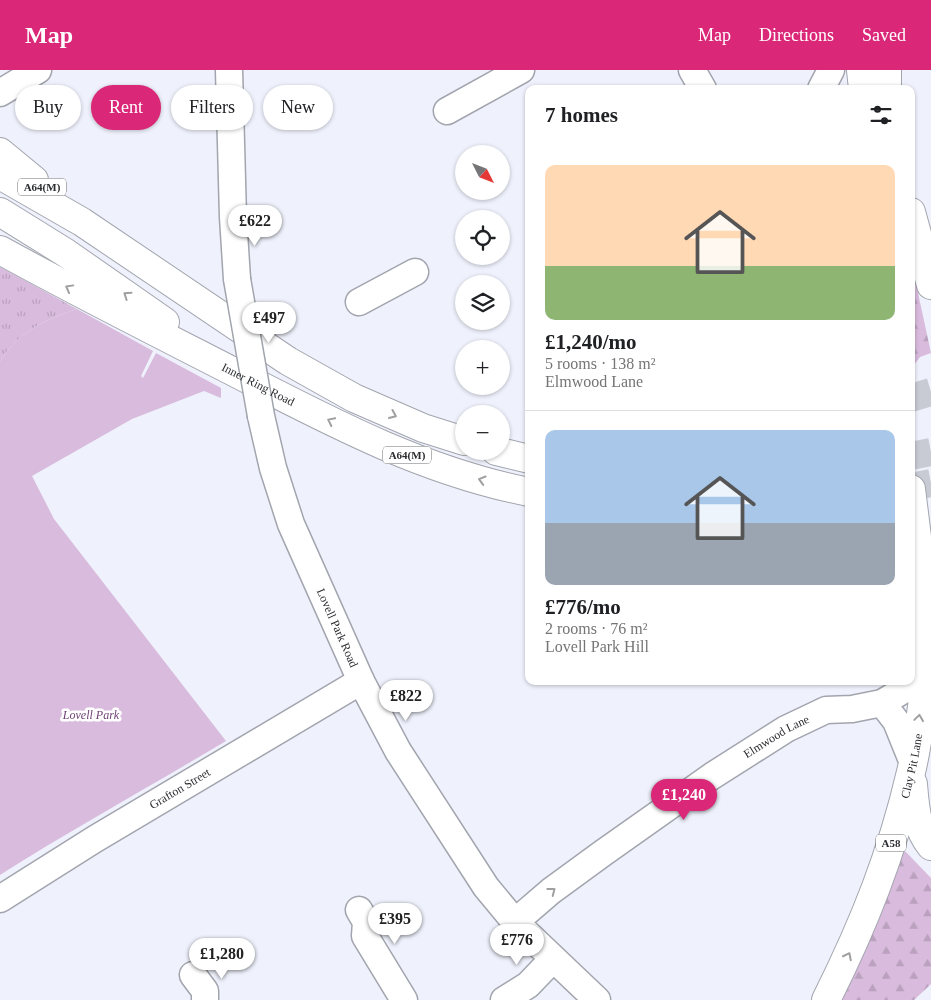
<!DOCTYPE html>
<html lang="en">
<head>
<meta charset="utf-8">
<style>
	body { margin:0; font-family:"Times New Roman",serif; background:#f2f2f2; color:#202124; height:100vh; display:flex; flex-direction:column; font-size:19px; white-space:nowrap }
	* { box-sizing:border-box; margin:0 }
	p { font-size:16px; color:#757577 }
	.icon { flex:none; width:28px; height:28px; fill:none; stroke:currentColor; stroke-width:2; stroke-linecap:round; stroke-linejoin:round }
	.map { position:relative; flex:1; overflow:hidden }
	.details { position:absolute; left:525px; top:15px; width:390px; height:600px; display:flex; flex-direction:column; background:#fff; border-radius:10px; box-shadow:0 1px 4px #0004 }
	.details>* { flex:none }
	.guide { position:absolute; left:15px; top:15px; width:435px; height:45px; display:flex; gap:10px }
	.needle { width:32px; rotate:132deg }
	.fabs { position:absolute; left:455px; top:75px; display:grid; gap:10px }
	.fabs a { display:grid; place-items:center; width:55px; height:55px; border-radius:50%; background:#fff; box-shadow:0 1px 4px #0004; font-size:25px }
	.price { position:absolute; translate:-50% -42px; padding:0 11px; border-radius:18px; background:#fff; color:#222; font-size:16px; line-height:32px; filter:drop-shadow(0 1px 2px #0008) }
	.price::after { content:''; position:absolute; left:50%; top:30px; width:15px; height:11px; margin-left:-8px; background:inherit; clip-path:polygon(0 0,100% 0,50% 100%) }
	.price.on { background:#db2777; color:#fff }
	ul { padding:0; list-style:none }
	li { display:grid; align-content:center; gap:10px; height:265px; padding:0 20px }
	li+li { border-top:1px solid #e0e0e0 }
	li span { display:grid; place-items:center; height:155px; border-radius:10px; color:#555 }
	li>.icon { margin-inline-start:auto }
	span .icon { width:90px; height:90px; fill:#fffc; stroke-width:1 }
	li b { font-size:21px }
	h2 { display:flex; justify-content:space-between; align-items:center; height:60px; padding:0 20px; font-size:21px }
	.pill { padding:0 18px; border-radius:22px; background:#fff; box-shadow:0 1px 4px #0004; font-size:18px; line-height:45px }
	.pill.on { background:#db2777; color:#fff }
	header { display:flex; align-items:center; gap:30px; box-sizing:border-box; height:70px; padding:0 25px; background:#db2777; color:#fff }
	header strong { font-size:24px }
	nav { display:flex; gap:28px; margin-inline-start:auto; font-size:18px }
	.map>svg:first-child { display:block }
	.grass { fill:url(#grass-tufts) }
	.forest { fill:url(#forest-firs) }
	.park { fill:#d9bbdd }
	.lines { fill:none; stroke-linecap:round; stroke-linejoin:round }
	.highway-tunnel { stroke:#c8cbd3; stroke-width:28; stroke-dasharray:28 14; stroke-linecap:butt }
	.minor-casing { stroke:#a2a5ae; stroke-width:29 }
	.highway-casing { stroke:#a2a5ae; stroke-width:30 }
	.minor { stroke:#fff; stroke-width:26 }
	.highway { stroke:#fff; stroke-width:28 }
	.minor-bridge-casing { stroke:#a2a5ae; stroke-width:29; stroke-linecap:butt }
	.minor-bridge { stroke:#fff; stroke-width:26 }
	.oneway { stroke:#a0a0a2 }
	.labels { text-anchor:middle; stroke-width:5; stroke-linejoin:round; paint-order:stroke }
	.shield { fill:#fff; stroke:#6b6c6e; stroke-width:1 }
	.shield-label { font-size:11px; font-weight:bold; fill:#2c2d30 }
	.street-label { font-size:12px; fill:#2c2d30; stroke:#fff }
	.park-label { font-size:12px; font-style:italic; fill:#704277; stroke:#fff }
</style>
</head>
<body>
<header>
<strong>Map</strong>
<nav><a>Map</a><a>Directions</a><a>Saved</a></nav>
</header>
<div class="map">
<svg width="931" height="930" viewBox="0 0 931 930">
	<defs>
		<pattern id="grass-tufts" width="24" height="20" patternUnits="userSpaceOnUse" patternTransform="scale(1.25)"><rect width="24" height="20" fill="#d9bbdd"/><path d="M3 7l-1-3M5 7V3M7 7l1-3M15 17l-1-3M17 17v-4M19 17l1-3" fill="none" stroke="#baa1be"/></pattern>
		<pattern id="forest-firs" width="22" height="20" patternUnits="userSpaceOnUse" patternTransform="scale(1.25)"><rect width="22" height="20" fill="#d9bbdd"/><path d="M5 1l3.5 6h-7zM16 11l3.5 6h-7z" fill="#baa1be"/></pattern>
	</defs>
	<rect width="100%" height="100%" fill="#eff2fc"/>
	<path class="grass" d="M0 197 77 239C44 250 20 261 0 291Z"/>
	<g class="forest">
		<path d="M911 205 915 209 931 283 920 287 911 299Z"/>
		<path d="M901 780 906 782 931 808V914L914 930H837Z"/>
	</g>
	<path class="park" d="M77 239 153 281 141 306 143 308 156 283 221 318V328L204 321 132 349 32 406 54 449 226 671C151 716 74 758 0 805V291C20 261 44 250 77 239Z"/>
	<g class="lines">
		<g class="highway-tunnel">
			<path d="M911 328 931 322"/>
			<path d="M911 386 931 382"/>
			<path d="M911 417 931 413"/>
		</g>
		<defs>
			<g id="minor">
				<path d="M229 0 233 147 237 209"/>
				<path d="M692 0 703 19"/>
				<path d="M821 19 831 0"/>
				<path d="M0 23 38 0"/>
				<path d="M447 41 521 0"/>
				<path d="M359 232 415 202"/>
				<path id="s1" d="M261 346 273 398 291 454 361 611 398 681 486 817 515 852 597 930"/>
				<path d="M882 633 896 651 913 693"/>
				<path id="s2" d="M0 829 95 769 361 611"/>
				<path d="M359 840 366 852 365 866 404 930"/>
				<path id="s3" d="M515 852 551 821 603 783 712 706 786 659 826 640 852 639 882 633 925 607"/>
				<path d="M193 905 205 921V930"/>
				<path d="M504 930 528 915 552 890"/>
			</g>
			<g id="highway">
				<path d="M861 0 863 19"/>
				<path d="M887 0V19"/>
				<path d="M0 82 34 110"/>
				<path d="M0 105 82 152 288 291 354 328 423 358 464 371"/>
				<path d="M0 142 66 183 165 252"/>
				<path d="M911 142 931 215"/>
				<path id="s4" d="M0 180C76 222 154 261 232 301 327 350 422 401 529 422"/>
				<path d="M496 381 529 389"/>
				<path d="M911 419 918 475 917 580 924 603"/>
				<path d="M913 714C915 738 916 757 931 776"/>
				<path id="s5" d="M826 930C864 854 892 784 911 702 921 662 922 621 931 581"/>
			</g>
		</defs>
		<use href="#minor" class="minor-casing"/>
		<use href="#highway" class="highway-casing"/>
		<use href="#minor" class="minor"/>
		<use href="#highway" class="highway"/>
		<defs>
			<path id="minor-bridge" d="M237 209 261 346"/>
		</defs>
		<use href="#minor-bridge" class="minor-bridge-casing"/>
		<use href="#minor-bridge" class="minor-bridge"/>
	</g>
	<defs><path id="oneway-chevron" d="M-2-3.5L2.5 0L-2 3.5" fill="none" stroke-width="1.6" stroke-linecap="round" stroke-linejoin="round" transform="scale(1.25)"/></defs>
	<g class="oneway">
		<use href="#oneway-chevron" transform="translate(69 218) rotate(-151)"/>
		<use href="#oneway-chevron" transform="translate(127 225) rotate(-146)"/>
		<use href="#oneway-chevron" transform="translate(393 345) rotate(24)"/>
		<use href="#oneway-chevron" transform="translate(331 351) rotate(-154)"/>
		<use href="#oneway-chevron" transform="translate(482 410) rotate(-164)"/>
		<use href="#oneway-chevron" transform="translate(919 648) rotate(-82)"/>
		<use href="#oneway-chevron" transform="translate(552 821) rotate(-38)"/>
		<use href="#oneway-chevron" transform="translate(848 886) rotate(-63)"/>
	</g>
	<g class="labels">
		<g class="shield">
			<rect x="18" y="108.5" width="48" height="17" rx="4"/>
			<rect x="383" y="376.5" width="48" height="17" rx="4"/>
			<rect x="876" y="764.5" width="30" height="17" rx="4"/>
		</g>
		<g class="shield-label">
			<text x="42" y="121">A64(M)</text>
			<text x="407" y="389">A64(M)</text>
			<text x="891" y="777">A58</text>
		</g>
		<g class="street-label">
			<text dy="4" stroke="none"><textPath href="#s4" startOffset="291">Inner Ring Road</textPath></text>
			<text dy="4" stroke="none"><textPath href="#s1" startOffset="226">Lovell Park Road</textPath></text>
			<text dy="4" stroke="none"><textPath href="#s3" startOffset="321">Elmwood Lane</textPath></text>
			<text dy="4" stroke="none"><textPath href="#s5" startOffset="250">Clay Pit Lane</textPath></text>
			<text dy="4" stroke="none"><textPath href="#s2" startOffset="211">Grafton Street</textPath></text>
		</g>
		<g class="park-label">
			<text x="91" y="649">Lovell Park</text>
		</g>
	</g>
</svg>
<div class="fabs">
<a><svg class="needle" viewBox="-14 -14 28 28"><path d="M0-13l5 13h-10z" fill="#e53935"/><path d="M0 13l5-13h-10z" fill="#757577"/></svg></a>
<a><svg class="icon" aria-label="locate" viewBox="0 0 24 24"><circle cx="12" cy="12" r="6"/><path d="M12 2v4M12 18v4M2 12h4M18 12h4"/></svg></a>
<a><svg class="icon" aria-label="layers" viewBox="0 0 24 24"><path d="M12 4l9 5-9 5-9-5zM3 14l9 5 9-5"/></svg></a>
<a>+</a>
<a>−</a>
</div>
<b class="price" style="left:255px;top:177px">£622</b>
<b class="price" style="left:269px;top:274px">£497</b>
<b class="price" style="left:406px;top:652px">£822</b>
<b class="price on" style="left:684px;top:751px">£1,240</b>
<b class="price" style="left:395px;top:875px">£395</b>
<b class="price" style="left:517px;top:896px">£776</b>
<b class="price" style="left:222px;top:910px">£1,280</b>
<div class="guide">
<a class="pill">Buy</a>
<a class="pill on">Rent</a>
<a class="pill">Filters</a>
<a class="pill">New</a>
</div>
<section class="details">
<h2>7 homes<svg class="icon" aria-label="filters" viewBox="0 0 24 24"><path d="M4 7h16M4 17h16"/><circle cx="9" cy="7" r="2"/><circle cx="15" cy="17" r="2"/></svg></h2>
<ul>
<li><span style="background:linear-gradient(#ffd9b3 65%,#8fb573 0)"><svg class="icon" aria-label="home" viewBox="0 0 24 24"><path d="M3 11l9-7 9 7M6 9v11h12V9"/></svg></span><div><b>£1,240/mo</b><p>5 rooms · 138 m²</p><p>Elmwood Lane</p></div></li>
<li><span style="background:linear-gradient(#a9c7e8 60%,#9aa5b1 0)"><svg class="icon" aria-label="home" viewBox="0 0 24 24"><path d="M3 11l9-7 9 7M6 9v11h12V9"/></svg></span><div><b>£776/mo</b><p>2 rooms · 76 m²</p><p>Lovell Park Hill</p></div></li>
</ul>
</section>
</div>
</body>
</html>
